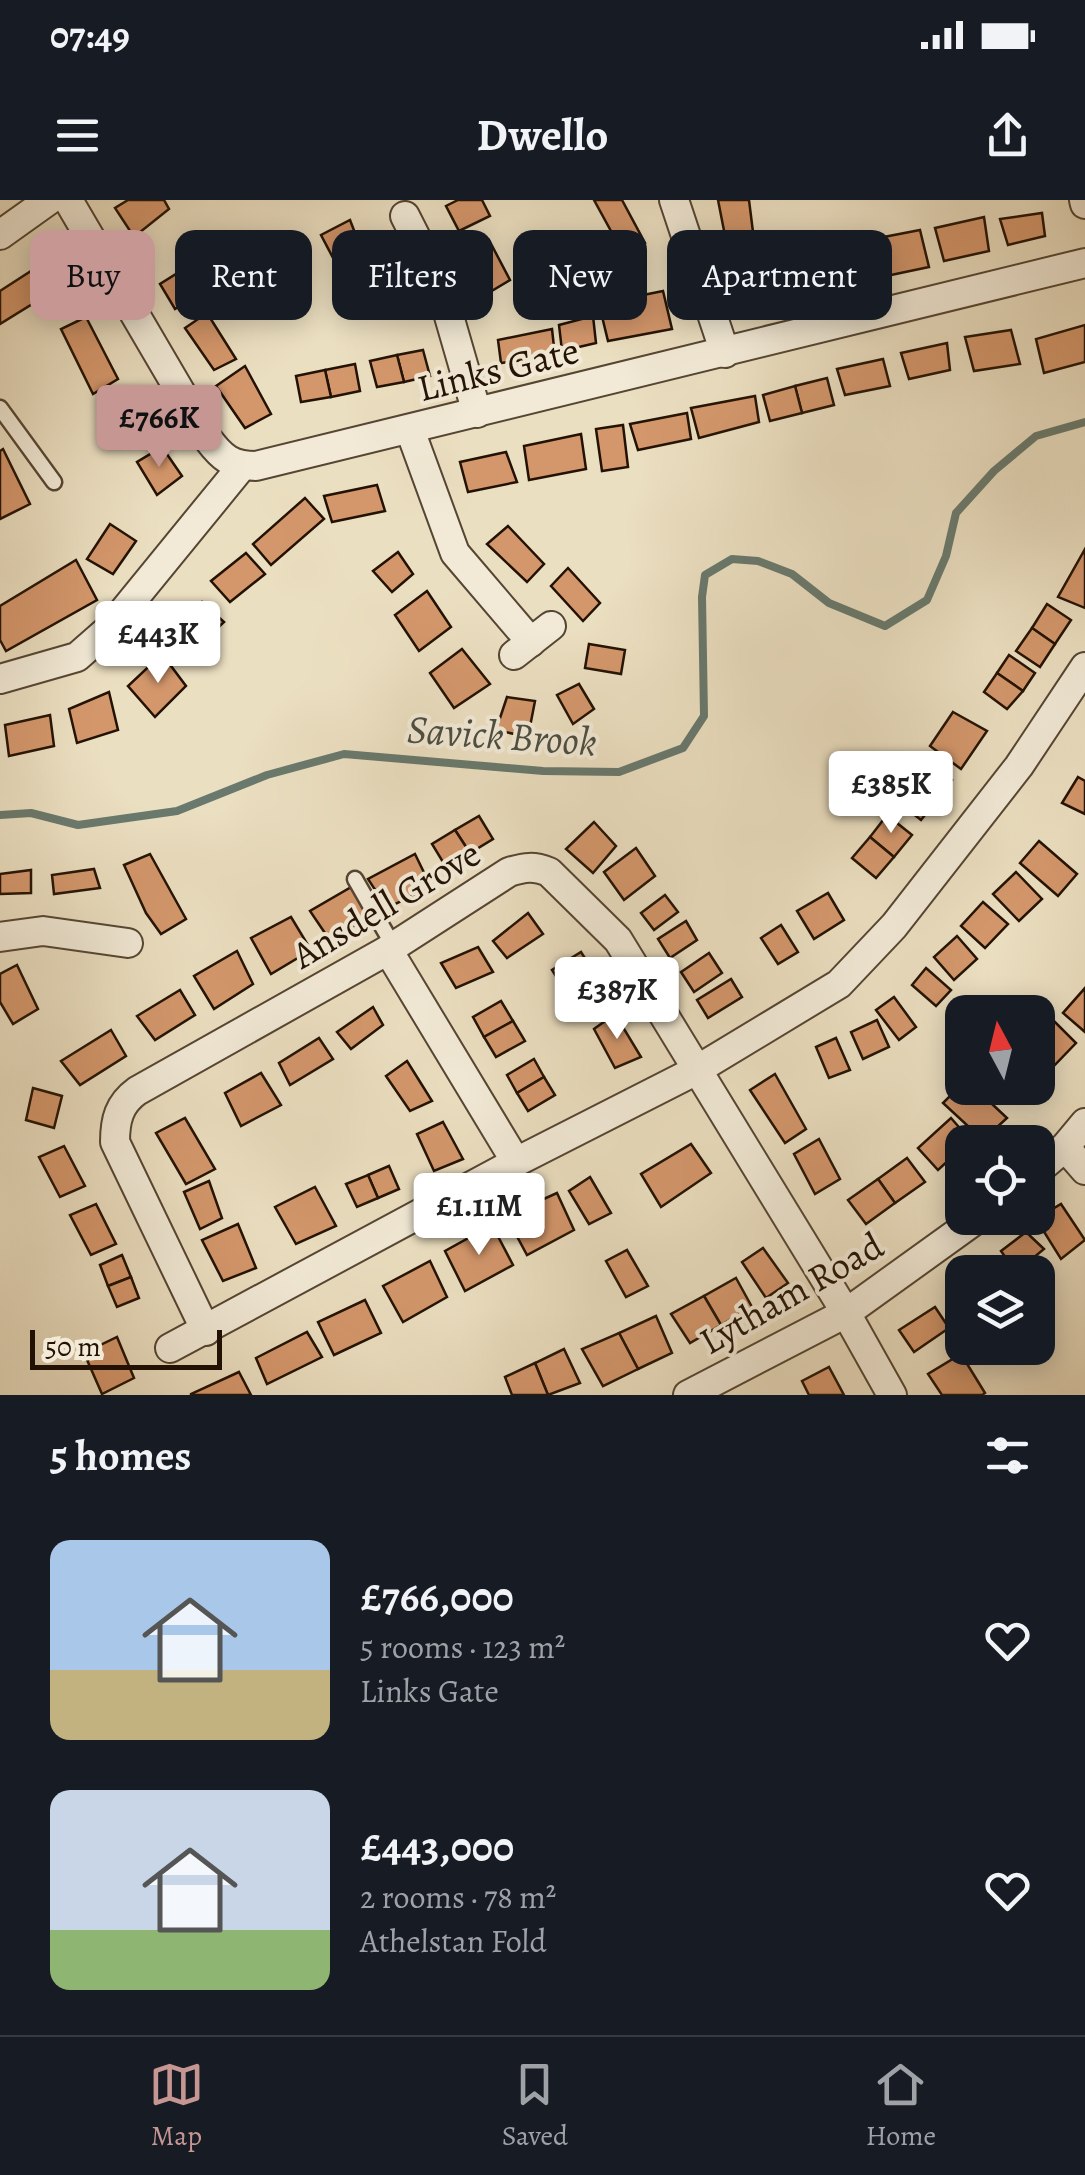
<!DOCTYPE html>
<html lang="en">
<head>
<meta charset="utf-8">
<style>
	body { margin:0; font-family:Alegreya,serif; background:#242831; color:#f1f3f6; height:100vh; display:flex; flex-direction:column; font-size:38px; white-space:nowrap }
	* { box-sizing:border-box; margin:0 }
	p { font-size:32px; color:#9ea1a6 }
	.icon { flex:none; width:55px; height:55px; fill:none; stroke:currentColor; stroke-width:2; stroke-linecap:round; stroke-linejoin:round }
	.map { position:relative; height:1195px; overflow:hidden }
	.details { display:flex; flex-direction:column; background:#171b24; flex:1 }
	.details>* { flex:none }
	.banner { position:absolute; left:30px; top:30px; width:1025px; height:90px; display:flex; gap:20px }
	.needle { width:65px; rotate:353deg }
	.fabs { position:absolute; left:945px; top:795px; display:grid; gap:20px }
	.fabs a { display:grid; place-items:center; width:110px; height:110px; border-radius:20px; background:#171b24; box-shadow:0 5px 25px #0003; font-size:50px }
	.scale { position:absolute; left:30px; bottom:25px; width:192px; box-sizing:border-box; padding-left:10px; border:5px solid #231204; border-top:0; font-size:28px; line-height:35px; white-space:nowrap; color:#231204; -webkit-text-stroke:8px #f2ead7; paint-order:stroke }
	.price { position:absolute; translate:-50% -85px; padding:0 22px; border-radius:10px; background:#fff; color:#222; font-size:32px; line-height:65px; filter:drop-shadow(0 2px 5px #0008) }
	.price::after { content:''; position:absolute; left:50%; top:60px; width:30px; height:22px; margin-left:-15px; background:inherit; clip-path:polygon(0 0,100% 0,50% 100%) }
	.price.active { background:#c59692; color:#111 }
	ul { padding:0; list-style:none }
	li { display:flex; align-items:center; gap:30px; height:250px; padding:0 50px }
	li span { display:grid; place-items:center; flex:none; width:280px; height:200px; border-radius:20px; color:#555 }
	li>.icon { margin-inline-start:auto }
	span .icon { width:120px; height:120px; fill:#fffc; stroke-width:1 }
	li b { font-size:42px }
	h2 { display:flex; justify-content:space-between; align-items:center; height:120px; padding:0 50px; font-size:42px }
	.pill { padding:0 35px; border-radius:20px; background:#171b24; box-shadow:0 5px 25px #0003; font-size:35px; line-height:90px }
	.pill.active { background:#c59692; color:#111 }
	.status { display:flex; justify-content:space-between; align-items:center; height:70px; padding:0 50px; background:#171b24; direction:ltr }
	.status svg { height:28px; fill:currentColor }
	header { display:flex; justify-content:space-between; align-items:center; height:130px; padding:0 50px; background:#171b24; font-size:45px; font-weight:700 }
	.menu { display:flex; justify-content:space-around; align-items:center; height:140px; border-top:2px solid #363941; background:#171b24; font-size:28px; color:#9ea1a6 }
	.menu a { display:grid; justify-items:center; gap:5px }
	.menu .active { color:#c59692 }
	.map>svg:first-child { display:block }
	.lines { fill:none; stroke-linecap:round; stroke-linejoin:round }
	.stream { stroke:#69796d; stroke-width:8 }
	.building { fill:#d4976c; stroke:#231204; stroke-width:2.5 }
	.service-casing { stroke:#554533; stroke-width:19 }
	.minor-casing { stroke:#554533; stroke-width:32 }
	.service { stroke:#f2ead7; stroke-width:14 }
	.minor { stroke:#f2ead7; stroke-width:28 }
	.labels { text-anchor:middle; stroke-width:8; stroke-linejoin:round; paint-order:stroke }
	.street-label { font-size:38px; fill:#231204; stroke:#f2ead7 }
	.water-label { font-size:40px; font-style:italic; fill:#4c4e41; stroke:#f2ead7 }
</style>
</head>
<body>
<div class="status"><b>07:49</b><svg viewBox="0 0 49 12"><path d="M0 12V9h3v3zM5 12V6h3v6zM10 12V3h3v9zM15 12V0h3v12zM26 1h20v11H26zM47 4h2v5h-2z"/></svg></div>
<header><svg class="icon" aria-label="menu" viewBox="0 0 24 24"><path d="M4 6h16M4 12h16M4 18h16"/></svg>Dwello<svg class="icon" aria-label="share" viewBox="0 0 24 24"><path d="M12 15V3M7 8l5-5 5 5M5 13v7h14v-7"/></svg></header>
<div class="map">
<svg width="1085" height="1195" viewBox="0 0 1085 1195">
	<rect width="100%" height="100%" fill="#ebdfc1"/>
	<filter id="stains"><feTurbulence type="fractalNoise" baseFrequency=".002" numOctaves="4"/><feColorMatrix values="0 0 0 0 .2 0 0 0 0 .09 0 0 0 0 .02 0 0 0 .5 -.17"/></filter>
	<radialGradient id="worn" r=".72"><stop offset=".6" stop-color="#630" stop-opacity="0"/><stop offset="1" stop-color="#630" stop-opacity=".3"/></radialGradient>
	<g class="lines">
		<path class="stream" d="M0 615 31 613 78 625 177 611 267 575 344 554 543 571 619 572 683 548 704 516 702 397 705 375 732 359 758 361 792 374 829 403 885 426 927 400 946 356 956 313 994 271 1036 236 1085 222"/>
	</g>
	<g class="building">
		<path d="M128 0H164L169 9 134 37 115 8Z"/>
		<path d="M458 0H482L490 16 459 31 446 6Z"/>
		<path d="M594 0H622L645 43 623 53Z"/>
		<path d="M718 0H749L755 48 728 51Z"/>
		<path d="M1042 13 1045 36 1008 45 1000 19Z"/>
		<path d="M984 17 989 51 944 61 935 28Z"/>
		<path d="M350 20 367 64 342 75 321 35Z"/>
		<path d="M920 30 929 67 872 79 863 41Z"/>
		<path d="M489 40 510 80 485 95 467 51Z"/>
		<path d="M856 47 864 74 839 82 831 55Z"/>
		<path d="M831 55 839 82 814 89 805 63Z"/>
		<path d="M48 60 63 85 0 124V91Z"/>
		<path d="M792 62 797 97 751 107 743 73Z"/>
		<path d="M192 64 207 89 175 109 160 84Z"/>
		<path d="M380 70 396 100 363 115 347 83Z"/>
		<path d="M663 91 672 129 608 141 599 104Z"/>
		<path d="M207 113 236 159 214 170 185 128Z"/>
		<path d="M593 116 596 143 562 151 559 125Z"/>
		<path d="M86 117 118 179 93 194 61 129Z"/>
		<path d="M1085 125V162L1044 173 1036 139Z"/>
		<path d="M552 129 555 156 501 163 498 140Z"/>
		<path d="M1011 130 1020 164 974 171 965 137Z"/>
		<path d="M947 143 950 170 909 179 901 153Z"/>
		<path d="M423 150 430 176 404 182 397 155Z"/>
		<path d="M397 155 404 182 377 187 370 161Z"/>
		<path d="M883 159 890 186 845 195 837 169Z"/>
		<path d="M355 164 360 191 331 197 325 170Z"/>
		<path d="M245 166 271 214 245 228 216 186Z"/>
		<path d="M325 170 331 197 301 202 296 176Z"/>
		<path d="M827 178 834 205 802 213 795 186Z"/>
		<path d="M795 186 802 213 770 221 763 195Z"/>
		<path d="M131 189 148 230 122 241 106 204Z"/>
		<path d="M755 196 759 222 699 238 691 208Z"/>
		<path d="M687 213 691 239 638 250 630 224Z"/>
		<path d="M623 225 628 267 602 271 596 229Z"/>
		<path d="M581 234 586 269 529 280 524 246Z"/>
		<path d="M162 247 182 276 157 295 137 262Z"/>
		<path d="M3 249 30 304 0 319V251Z"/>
		<path d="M506 252 517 282 468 292 460 262Z"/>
		<path d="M377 285 385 311 332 322 324 296Z"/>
		<path d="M305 298 324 319 271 365 253 344Z"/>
		<path d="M110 324 136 341 113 374 87 359Z"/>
		<path d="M508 326 544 364 527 382 487 344Z"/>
		<path d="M1085 349V408L1058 397Z"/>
		<path d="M398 352 413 374 392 392 373 371Z"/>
		<path d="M246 353 265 374 230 402 211 381Z"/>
		<path d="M76 360 97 400 6 451 0 440V406Z"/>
		<path d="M568 368 600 403 583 421 551 386Z"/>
		<path d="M427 391 451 427 419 451 395 415Z"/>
		<path d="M202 402 224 422 190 454 171 433Z"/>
		<path d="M1047 404 1071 420 1055 444 1032 428Z"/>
		<path d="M1032 428 1055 444 1040 467 1016 451Z"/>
		<path d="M589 444 625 450 621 474 585 468Z"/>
		<path d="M462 449 490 484 454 508 430 473Z"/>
		<path d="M162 454 186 486 155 517 128 486Z"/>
		<path d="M1009 455 1035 473 1023 491 997 473Z"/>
		<path d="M997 473 1023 491 1007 509 984 492Z"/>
		<path d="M579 484 594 509 573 524 557 495Z"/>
		<path d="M109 492 118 530 77 543 69 509Z"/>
		<path d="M507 497 535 501 528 537 496 530Z"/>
		<path d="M953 512 987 531 961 569 930 546Z"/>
		<path d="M50 515 54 546 9 556 5 525Z"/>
		<path d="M929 561 952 580 937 600 913 581Z"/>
		<path d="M1078 577 1085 581V614L1062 603Z"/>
		<path d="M913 581 937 600 921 620 897 601Z"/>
		<path d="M887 615 912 635 894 657 870 637Z"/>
		<path d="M479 616 493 639 470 653 455 630Z"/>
		<path d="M594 622 616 646 593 673 566 649Z"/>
		<path d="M455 630 470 653 446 667 432 644Z"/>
		<path d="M870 637 894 657 876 678 852 658Z"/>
		<path d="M1039 641 1077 674 1058 696 1020 663Z"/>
		<path d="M636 648 655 676 624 700 604 672Z"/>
		<path d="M150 654 186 719 161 734 146 713 124 665Z"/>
		<path d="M415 654 431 687 387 708 368 679Z"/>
		<path d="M94 669 100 688 54 694 52 675Z"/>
		<path d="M31 670V693L0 694V674Z"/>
		<path d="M1016 672 1042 699 1019 721 993 694Z"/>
		<path d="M353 686 369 718 329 739 310 711Z"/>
		<path d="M828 693 844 720 814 739 797 711Z"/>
		<path d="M665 695 678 712 654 730 641 713Z"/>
		<path d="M983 702 1008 724 985 748 961 726Z"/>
		<path d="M528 713 543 734 507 758 493 741Z"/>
		<path d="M291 717 311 750 271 774 251 738Z"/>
		<path d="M686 721 697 740 670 758 658 739Z"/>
		<path d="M781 725 798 752 778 764 761 738Z"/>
		<path d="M957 736 977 759 954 780 934 757Z"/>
		<path d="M478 747 493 772 456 788 441 763Z"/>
		<path d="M237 751 253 784 214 809 194 776Z"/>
		<path d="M581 752 593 771 564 789 552 770Z"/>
		<path d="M709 753 722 773 694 792 681 772Z"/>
		<path d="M17 765 38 809 13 824 0 802V774Z"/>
		<path d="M926 768 951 790 936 806 912 785Z"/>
		<path d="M593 771 605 790 576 808 564 789Z"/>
		<path d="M731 779 742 797 708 818 697 800Z"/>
		<path d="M1085 788V832L1063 813Z"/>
		<path d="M180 790 195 815 155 840 137 816Z"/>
		<path d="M894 797 916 827 899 840 876 810Z"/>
		<path d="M501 801 513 821 484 837 473 817Z"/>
		<path d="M373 807 383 825 351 849 337 832Z"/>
		<path d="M615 814 641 857 615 868 594 829Z"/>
		<path d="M1049 816 1076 843 1050 870 1038 857V828Z"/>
		<path d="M877 820 889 847 863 859 851 832Z"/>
		<path d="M513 821 525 841 496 857 484 837Z"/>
		<path d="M111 830 126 856 80 885 61 861Z"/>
		<path d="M319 838 333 859 290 885 279 863Z"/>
		<path d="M836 838 850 870 829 878 816 847Z"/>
		<path d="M534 859 544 877 517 893 507 875Z"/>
		<path d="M407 861 432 901 410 911 386 876Z"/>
		<path d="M261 873 281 905 241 926 225 893Z"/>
		<path d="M775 874 806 929 785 943 750 890Z"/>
		<path d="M544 877 555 895 528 911 517 893Z"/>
		<path d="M962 884V888H975L1007 918 983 940 943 903Z"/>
		<path d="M33 888 62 896 54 928 26 920Z"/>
		<path d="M185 918 215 969 186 984 156 933Z"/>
		<path d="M951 918 971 941 962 942V948L938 970 918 948Z"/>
		<path d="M443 922 463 959 434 971 417 934Z"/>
		<path d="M819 939 840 979 815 994 794 954Z"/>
		<path d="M691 944 711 973 661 1007 641 974Z"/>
		<path d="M64 946 85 986 60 997 39 957Z"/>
		<path d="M907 958 925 982 895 1003 878 979Z"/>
		<path d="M389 966 399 989 378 998 368 975Z"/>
		<path d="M368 975 378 998 357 1007 346 984Z"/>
		<path d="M590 977 611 1013 589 1024 569 991Z"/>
		<path d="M878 979 895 1003 866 1024 848 1000Z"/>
		<path d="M209 981 222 1018 200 1029 184 992Z"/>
		<path d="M315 987 336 1026 296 1044 275 1007Z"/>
		<path d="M557 993 574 1030 527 1055 506 1016Z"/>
		<path d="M96 1004 116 1044 91 1055 70 1015Z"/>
		<path d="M1061 1004 1085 1040 1061 1059 1036 1019Z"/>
		<path d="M238 1024 256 1068 223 1081 202 1040Z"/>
		<path d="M492 1025 513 1065 465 1091 445 1051Z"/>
		<path d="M1026 1032 1044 1049 1016 1072 1001 1051Z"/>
		<path d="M763 1048 788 1083 766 1098 742 1062Z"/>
		<path d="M627 1050 648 1086 626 1097 606 1061Z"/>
		<path d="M122 1055 131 1077 108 1086 100 1065Z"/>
		<path d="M430 1061 447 1097 403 1122 383 1086Z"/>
		<path d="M131 1077 139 1098 117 1107 108 1086Z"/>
		<path d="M736 1078 752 1107 721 1125 704 1096Z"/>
		<path d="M704 1096 721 1125 690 1143 671 1114Z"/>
		<path d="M365 1100 381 1133 334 1155 318 1122Z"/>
		<path d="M935 1107 949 1128 914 1152 899 1130Z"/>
		<path d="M656 1116 672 1153 638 1169 619 1133Z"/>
		<path d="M307 1132 322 1157 267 1184 256 1158Z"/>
		<path d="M619 1133 638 1169 603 1186 582 1149Z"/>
		<path d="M117 1137 134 1178 102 1194 84 1153Z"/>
		<path d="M564 1149 580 1183 548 1195 535 1163Z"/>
		<path d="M961 1154 985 1193 982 1195H942L928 1174Z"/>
		<path d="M535 1163 548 1195H512L505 1177Z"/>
		<path d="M829 1167 844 1195H809L802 1181Z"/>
		<path d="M239 1172 251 1195H191V1194Z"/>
	</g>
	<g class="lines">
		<defs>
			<g id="service">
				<path d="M0 208 54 282"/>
				<path d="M355 679 394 747"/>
			</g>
			<g id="minor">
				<path d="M68 0 208 239C222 258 232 266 256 266L1085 63"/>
				<path d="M674 0 725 153"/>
				<path d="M1084 0 1085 4"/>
				<path d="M405 16 440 85 477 213"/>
				<path d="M0 35 49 0"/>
				<path d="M410 230 455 353 531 442"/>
				<path d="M514 455 551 426"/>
				<path d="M0 479 77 457 109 429 242 266"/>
				<path d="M0 737 43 731 128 743"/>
				<path d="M388 750 516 962"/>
				<path d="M1065 947 1085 970"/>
				<path d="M1038 970 1065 947 1085 923"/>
				<path d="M206 1131 115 942C115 920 119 904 137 891L388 750 509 672C525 667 534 666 549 672L618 740 846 1113 892 1195"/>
				<path d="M170 1148 516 962 695 871 839 784 894 726 1019 566 1085 467"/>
				<path d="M688 1195 846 1113 978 1018"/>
			</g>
		</defs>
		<use href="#service" class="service-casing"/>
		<use href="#minor" class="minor-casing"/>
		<use href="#service" class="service"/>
		<use href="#minor" class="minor"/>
	</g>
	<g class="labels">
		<g class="street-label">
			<text transform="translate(498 169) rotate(-14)" y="13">Links Gate</text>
			<text transform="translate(386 704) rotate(-31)" y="13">Ansdell Grove</text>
			<text transform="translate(791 1093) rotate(-30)" y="13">Lytham Road</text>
		</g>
		<g class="water-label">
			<text transform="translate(502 535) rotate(4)" y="14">Savick Brook</text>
		</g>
	</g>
	<rect width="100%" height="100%" filter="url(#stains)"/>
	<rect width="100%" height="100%" fill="url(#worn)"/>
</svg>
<div class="fabs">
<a><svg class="needle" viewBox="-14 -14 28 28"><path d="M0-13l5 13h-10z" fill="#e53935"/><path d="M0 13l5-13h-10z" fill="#9ea1a6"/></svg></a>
<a><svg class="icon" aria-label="locate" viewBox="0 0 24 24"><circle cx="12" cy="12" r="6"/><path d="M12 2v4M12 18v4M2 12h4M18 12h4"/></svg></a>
<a><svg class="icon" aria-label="layers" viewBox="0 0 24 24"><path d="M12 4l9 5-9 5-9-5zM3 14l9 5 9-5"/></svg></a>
</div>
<div class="scale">50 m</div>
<b class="price active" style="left:159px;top:270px">£766K</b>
<b class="price" style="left:158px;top:486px">£443K</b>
<b class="price" style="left:891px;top:636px">£385K</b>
<b class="price" style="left:617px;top:842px">£387K</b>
<b class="price" style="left:479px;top:1058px">£1.11M</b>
<div class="banner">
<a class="pill active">Buy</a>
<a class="pill">Rent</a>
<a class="pill">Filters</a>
<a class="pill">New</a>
<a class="pill">Apartment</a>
</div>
</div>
<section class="details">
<h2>5 homes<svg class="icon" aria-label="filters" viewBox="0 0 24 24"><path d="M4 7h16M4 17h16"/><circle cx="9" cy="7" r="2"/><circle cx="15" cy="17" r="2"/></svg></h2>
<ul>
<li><span style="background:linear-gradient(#a9c7e8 65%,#c2b280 0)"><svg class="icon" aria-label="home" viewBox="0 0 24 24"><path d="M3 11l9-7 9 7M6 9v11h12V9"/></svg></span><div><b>£766,000</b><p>5 rooms · 123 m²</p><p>Links Gate</p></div><svg class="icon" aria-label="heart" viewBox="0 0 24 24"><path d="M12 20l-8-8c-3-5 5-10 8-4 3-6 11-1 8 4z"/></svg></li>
<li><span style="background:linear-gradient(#c9d6e8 70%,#8fb573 0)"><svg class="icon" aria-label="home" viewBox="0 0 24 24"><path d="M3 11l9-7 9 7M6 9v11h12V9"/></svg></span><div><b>£443,000</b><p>2 rooms · 78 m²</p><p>Athelstan Fold</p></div><svg class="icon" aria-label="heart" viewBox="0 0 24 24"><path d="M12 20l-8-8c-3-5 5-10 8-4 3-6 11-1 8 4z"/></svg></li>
</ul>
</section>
<nav class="menu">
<a class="active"><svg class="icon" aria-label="map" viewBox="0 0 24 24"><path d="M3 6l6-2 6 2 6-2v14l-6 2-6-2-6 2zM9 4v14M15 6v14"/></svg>Map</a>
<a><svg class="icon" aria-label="saved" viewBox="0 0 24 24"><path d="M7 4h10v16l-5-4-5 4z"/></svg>Saved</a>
<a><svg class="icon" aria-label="home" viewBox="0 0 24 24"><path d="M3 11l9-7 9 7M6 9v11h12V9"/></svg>Home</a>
</nav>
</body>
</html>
